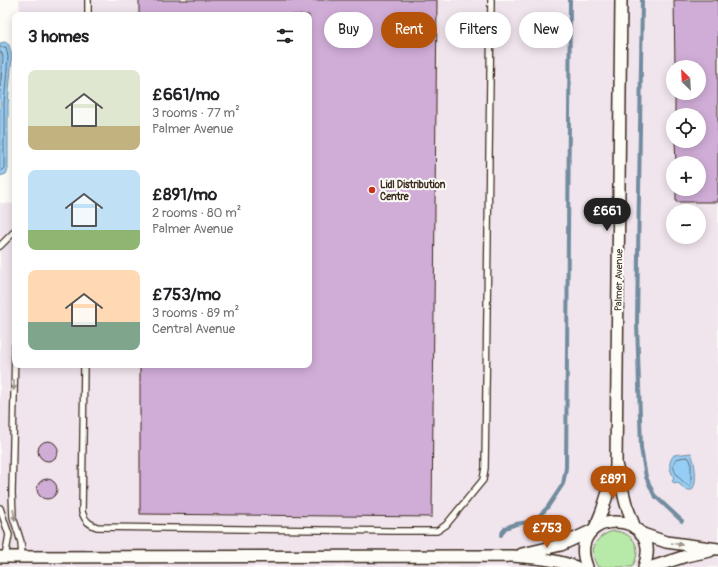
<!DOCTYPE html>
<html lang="en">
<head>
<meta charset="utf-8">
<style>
	body { margin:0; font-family:Pangolin,sans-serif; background:#f2f2f2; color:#202124; height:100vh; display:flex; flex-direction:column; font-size:15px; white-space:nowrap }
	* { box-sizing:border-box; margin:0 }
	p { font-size:13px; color:#757577 }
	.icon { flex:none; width:22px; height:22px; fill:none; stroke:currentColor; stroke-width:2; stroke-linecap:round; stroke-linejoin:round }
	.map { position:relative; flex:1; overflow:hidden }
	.drawer { position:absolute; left:12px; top:12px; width:300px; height:356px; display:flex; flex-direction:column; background:#fff; border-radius:8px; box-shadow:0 2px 10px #0003 }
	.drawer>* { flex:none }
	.guide { position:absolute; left:324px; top:12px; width:334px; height:36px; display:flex; gap:8px }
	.needle { width:26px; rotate:336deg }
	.buttons { position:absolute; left:666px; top:60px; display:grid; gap:8px }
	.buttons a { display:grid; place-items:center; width:40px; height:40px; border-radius:50%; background:#fff; box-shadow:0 2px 10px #0003; font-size:20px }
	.price { position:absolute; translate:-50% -34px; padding:0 9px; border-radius:14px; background:#b45309; color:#fff; font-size:13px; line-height:26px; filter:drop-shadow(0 1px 2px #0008) }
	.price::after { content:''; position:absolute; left:50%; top:24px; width:12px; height:9px; margin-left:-6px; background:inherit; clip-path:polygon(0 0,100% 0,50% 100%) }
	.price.on { background:#222; color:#fff }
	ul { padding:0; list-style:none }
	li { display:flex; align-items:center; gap:12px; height:100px; padding:0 16px }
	li span { display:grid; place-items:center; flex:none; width:112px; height:80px; border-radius:8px; color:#555 }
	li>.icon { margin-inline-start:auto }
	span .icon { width:48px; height:48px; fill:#fffc; stroke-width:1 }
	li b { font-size:17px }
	h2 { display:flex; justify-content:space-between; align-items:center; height:48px; padding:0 16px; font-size:17px }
	.tag { padding:0 14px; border-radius:18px; background:#fff; box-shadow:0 2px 10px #0003; font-size:14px; line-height:36px }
	.tag.on { background:#b45309; color:#fff }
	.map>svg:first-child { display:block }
	.built { fill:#f0e4ed; fill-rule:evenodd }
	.green { fill:#b7e9a9; stroke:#798a64 }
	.water { fill:#96cdf5; stroke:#728c9f }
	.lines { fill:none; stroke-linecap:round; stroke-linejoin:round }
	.shore { stroke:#5f6b74; stroke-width:1 }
	.stream { stroke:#728c9f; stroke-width:4 }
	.building { fill:#d0add7; stroke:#3b2a1e }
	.lane-casing { stroke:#3b2a1e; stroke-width:8 }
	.street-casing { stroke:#3b2a1e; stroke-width:14 }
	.lane { stroke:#fdfcf7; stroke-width:5.5 }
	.street { stroke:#fdfcf7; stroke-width:11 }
	.oneway { fill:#9c938a }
	.poi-dot { fill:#c8321e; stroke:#fdfcf7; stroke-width:1.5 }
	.labels { text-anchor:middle; stroke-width:4; stroke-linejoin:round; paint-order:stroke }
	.poi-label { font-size:10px; font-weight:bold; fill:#3b2a1e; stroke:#fdfcf7; text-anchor:start }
	.street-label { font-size:10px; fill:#3b2a1e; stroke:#fdfcf7 }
</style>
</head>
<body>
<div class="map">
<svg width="718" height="567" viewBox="0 0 718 567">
	<rect width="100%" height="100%" fill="#fdfcf7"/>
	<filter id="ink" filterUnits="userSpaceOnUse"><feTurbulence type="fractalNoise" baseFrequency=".025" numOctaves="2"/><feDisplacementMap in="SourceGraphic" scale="8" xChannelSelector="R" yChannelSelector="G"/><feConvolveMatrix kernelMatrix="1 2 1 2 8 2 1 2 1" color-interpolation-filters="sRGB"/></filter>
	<g filter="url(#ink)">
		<path class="built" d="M19 0H718V567H0V203L15 204V365H309V15H20ZM673 67H699V93H673ZM673 115H699V141H673ZM673 163H699V189H673ZM673 211H699V237H673Z"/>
		<path class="green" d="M614 531C635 533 643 549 632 567H598C587 550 596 535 614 531Z"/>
		<g class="water">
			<path d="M5 42 9 45 12 56 8 104V169L6 174 0 176V43Z"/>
			<path d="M691 453C695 462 698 482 692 490H686L677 482 674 483 672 481 674 479C670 468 667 464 674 455Z"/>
		</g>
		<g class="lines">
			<g class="shore">
				<path d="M0 47H6L8 57 4 104V168L0 172"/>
				<path d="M0 52 2 53 3 57 0 91"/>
				<path d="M687 457 689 458 691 462V484L689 486C681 481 668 469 676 459Z"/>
			</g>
			<g class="stream">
				<path d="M642 0 637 322 641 448 646 477 654 495 682 521"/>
				<path d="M501 535 505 528 516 524 534 521 547 508 563 484 566 468 570 0"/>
			</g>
		</g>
		<g class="building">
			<path d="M139 0H437L432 517 140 514V365H309V15H139Z"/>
			<path d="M674 0H718V202H676V189H699V163H676L675 141H699V115H675V93H699V67H675Z"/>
			<circle cx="48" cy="451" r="10"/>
			<circle cx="47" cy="489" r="10"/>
		</g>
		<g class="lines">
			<defs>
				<g id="lane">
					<path d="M88 15V0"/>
					<path d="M0 246 15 231"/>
					<path d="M15 346 12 493 13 517 21 542 22 557"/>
					<path d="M84 365 82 512C85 521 89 524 97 527L392 531H437L446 525 483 480 485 468 491 0"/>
					<path d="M0 508 9 535 5 557"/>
				</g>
				<g id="street">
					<path d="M621 0 616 464 626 504 635 528"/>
					<path d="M595 528 602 511 616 467"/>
					<path d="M640 533 666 542 718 549"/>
					<path d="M522 554 561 545 591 531"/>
					<path d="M0 557 512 556C533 558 556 559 576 567"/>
					<path d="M587 567C564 508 666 506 644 567"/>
					<path d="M652 567 686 556 710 551"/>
				</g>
			</defs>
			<use href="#lane" class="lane-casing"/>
			<use href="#street" class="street-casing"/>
			<use href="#lane" class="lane"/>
			<use href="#street" class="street"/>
		</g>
		<defs><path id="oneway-solid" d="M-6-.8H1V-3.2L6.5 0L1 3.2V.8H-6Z"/></defs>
		<g class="oneway">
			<use href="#oneway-solid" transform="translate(14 385) rotate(91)"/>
			<use href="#oneway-solid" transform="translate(14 515) rotate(81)"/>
			<use href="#oneway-solid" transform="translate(677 544) rotate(10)"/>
		</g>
	</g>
	<circle class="poi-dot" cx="372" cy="190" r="4"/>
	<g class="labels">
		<g class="poi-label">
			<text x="380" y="188">Lidl Distribution<tspan x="380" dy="12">Centre</tspan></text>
		</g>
		<g class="street-label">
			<text transform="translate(618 280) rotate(-89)" y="4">Palmer Avenue</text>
		</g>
	</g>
</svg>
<div class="buttons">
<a><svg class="needle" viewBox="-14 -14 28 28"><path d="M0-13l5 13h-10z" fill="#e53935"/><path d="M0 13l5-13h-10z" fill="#757577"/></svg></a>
<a><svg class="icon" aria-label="locate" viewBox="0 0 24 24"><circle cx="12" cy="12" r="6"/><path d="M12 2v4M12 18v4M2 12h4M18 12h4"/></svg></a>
<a>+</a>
<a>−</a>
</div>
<b class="price on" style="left:607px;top:232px">£661</b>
<b class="price" style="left:613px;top:500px">£891</b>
<b class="price" style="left:547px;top:549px">£753</b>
<div class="guide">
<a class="tag">Buy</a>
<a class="tag on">Rent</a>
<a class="tag">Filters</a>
<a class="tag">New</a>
</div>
<section class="drawer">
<h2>3 homes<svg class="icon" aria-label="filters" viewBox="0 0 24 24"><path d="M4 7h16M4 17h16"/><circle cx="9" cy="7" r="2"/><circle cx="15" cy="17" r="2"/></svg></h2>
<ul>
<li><span style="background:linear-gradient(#dfe7d0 70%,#c2b280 0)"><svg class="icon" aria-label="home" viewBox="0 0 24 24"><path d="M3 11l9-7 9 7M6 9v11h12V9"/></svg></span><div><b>£661/mo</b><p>3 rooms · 77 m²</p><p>Palmer Avenue</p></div></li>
<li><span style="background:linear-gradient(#bfe0f5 75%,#8fb573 0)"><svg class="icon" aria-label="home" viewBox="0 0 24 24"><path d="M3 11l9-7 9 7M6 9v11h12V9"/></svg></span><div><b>£891/mo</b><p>2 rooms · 80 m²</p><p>Palmer Avenue</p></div></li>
<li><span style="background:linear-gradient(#ffd9b3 65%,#7fa58c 0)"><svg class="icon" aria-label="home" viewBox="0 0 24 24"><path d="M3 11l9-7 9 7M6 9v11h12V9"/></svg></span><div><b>£753/mo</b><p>3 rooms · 89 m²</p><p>Central Avenue</p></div></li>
</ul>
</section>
</div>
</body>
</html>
